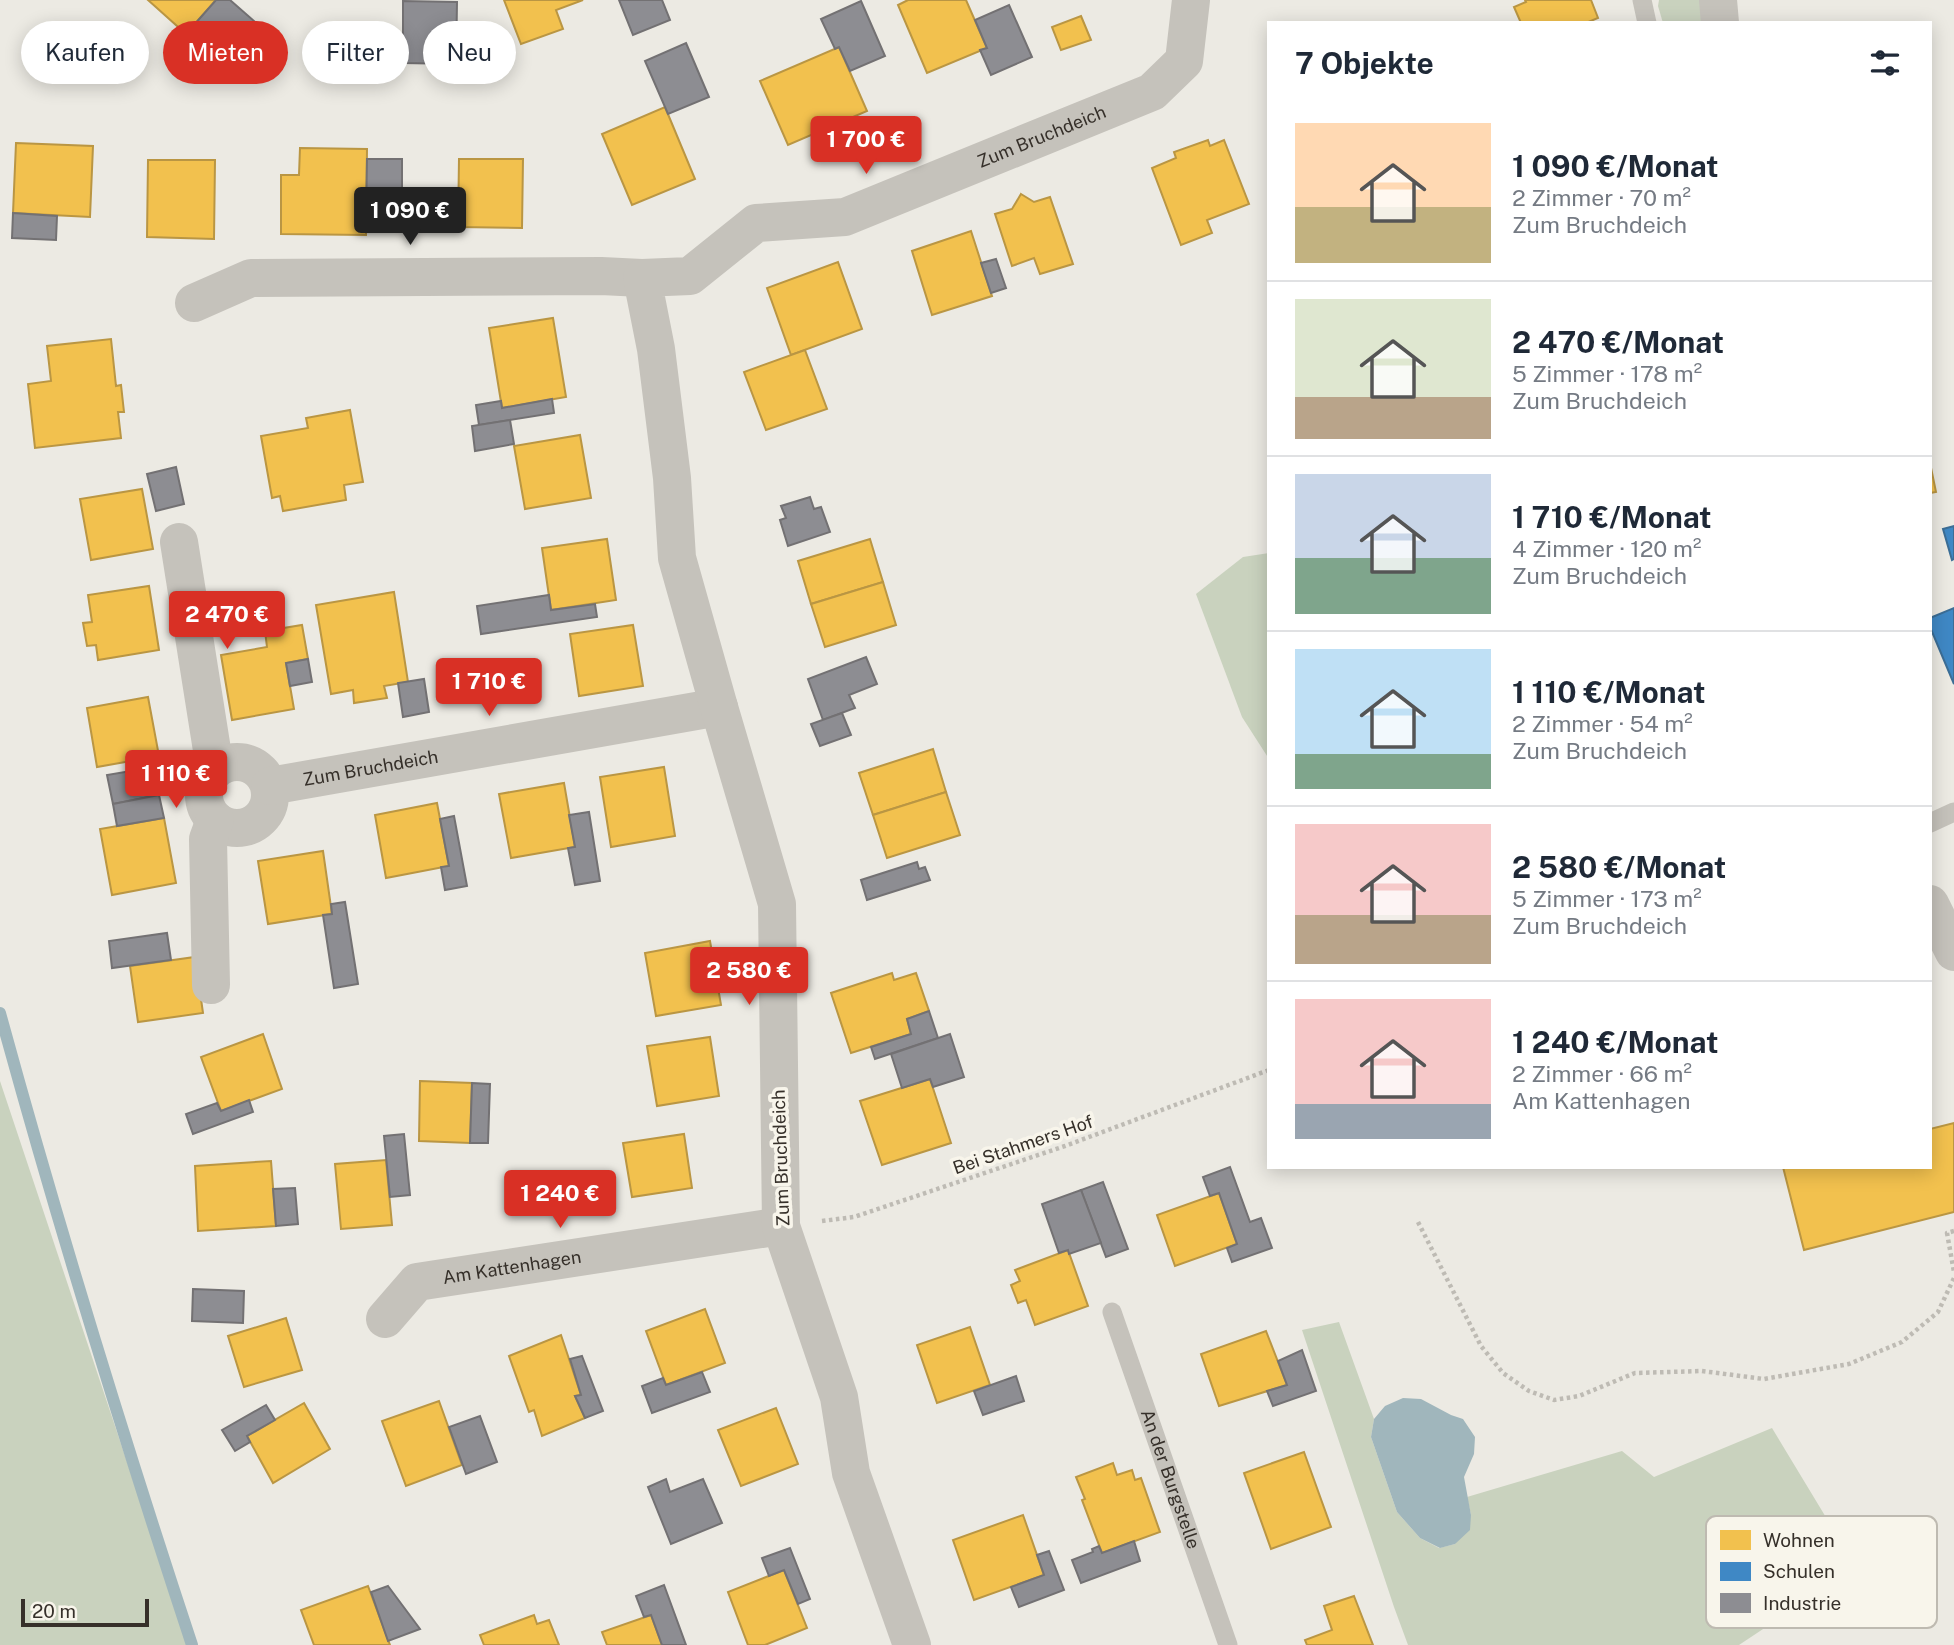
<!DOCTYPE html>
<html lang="de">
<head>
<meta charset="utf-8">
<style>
	body { margin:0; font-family:"Public Sans",sans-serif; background:#f2f2f3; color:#1f2937; height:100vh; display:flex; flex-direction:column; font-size:26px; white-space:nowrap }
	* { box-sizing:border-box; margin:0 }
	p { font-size:23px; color:#747a83 }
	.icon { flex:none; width:38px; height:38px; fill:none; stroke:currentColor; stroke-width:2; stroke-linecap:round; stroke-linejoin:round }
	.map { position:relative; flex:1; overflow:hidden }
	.drawer { position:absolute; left:1267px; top:21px; width:665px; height:1148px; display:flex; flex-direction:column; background:#fff; border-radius:0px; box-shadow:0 4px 18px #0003 }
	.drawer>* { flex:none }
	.hud { position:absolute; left:21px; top:21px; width:665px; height:63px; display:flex; gap:14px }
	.scale { position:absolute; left:21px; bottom:18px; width:128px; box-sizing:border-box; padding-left:7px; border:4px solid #36302a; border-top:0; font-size:19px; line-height:24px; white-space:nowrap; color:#36302a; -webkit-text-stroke:5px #f8f5eb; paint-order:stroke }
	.price { position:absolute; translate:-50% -60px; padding:0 16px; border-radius:7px; background:#d93025; color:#fff; font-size:23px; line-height:46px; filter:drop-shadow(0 2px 4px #0008) }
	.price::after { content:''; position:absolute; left:50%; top:42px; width:21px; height:16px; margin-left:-10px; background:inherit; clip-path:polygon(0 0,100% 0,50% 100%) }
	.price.on { background:#222; color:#fff }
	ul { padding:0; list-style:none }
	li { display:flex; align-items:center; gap:21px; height:175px; padding:0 28px }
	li+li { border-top:2px solid #e0e1e3 }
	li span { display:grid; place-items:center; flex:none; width:196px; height:140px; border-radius:0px; color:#555 }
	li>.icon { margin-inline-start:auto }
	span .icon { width:84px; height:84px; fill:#fffc; stroke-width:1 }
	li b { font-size:30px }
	h2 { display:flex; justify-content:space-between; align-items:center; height:84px; padding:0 28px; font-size:30px }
	.pill { padding:0 24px; border-radius:32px; background:#fff; box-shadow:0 4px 18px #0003; font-size:24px; line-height:63px }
	.pill.on { background:#d93025; color:#fff }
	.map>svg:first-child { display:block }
	.green { fill:#c9d2be }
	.water { fill:#a0b6bc }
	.homes { fill:#f2c14e; stroke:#ba9643; stroke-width:2 }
	.schools { fill:#3f88c5; stroke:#3c6e96; stroke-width:2 }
	.industry { fill:#8d8d92; stroke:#737173; stroke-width:2 }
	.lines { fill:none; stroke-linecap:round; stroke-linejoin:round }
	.stream { stroke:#a0b6bc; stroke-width:12 }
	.path { stroke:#bebbb4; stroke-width:4.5; stroke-dasharray:3.5 3.5; stroke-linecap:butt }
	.service { stroke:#c5c2bb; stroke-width:19 }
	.minor { stroke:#c5c2bb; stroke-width:38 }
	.labels { text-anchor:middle; stroke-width:7; stroke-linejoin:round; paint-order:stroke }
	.street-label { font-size:18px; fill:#36302a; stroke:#f8f5eb }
	.key { fill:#f8f5eb; stroke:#bebab1; stroke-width:2 }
	.key-label { font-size:19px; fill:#36302a }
</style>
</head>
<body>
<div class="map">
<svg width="1954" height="1645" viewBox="0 0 1954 1645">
	<rect width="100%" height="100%" fill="#eceae3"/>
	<g class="green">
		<path d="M1659 0H1701L1703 23H1663L1658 6Z"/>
		<path d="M1269 553V759L1242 717 1196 594 1243 557Z"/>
		<path d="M0 1081 188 1645H0Z"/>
		<path d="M1339 1322 1374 1419 1371 1437 1397 1512 1420 1538 1439 1548 1455 1544 1471 1515 1467 1497 1622 1451 1654 1477 1772 1428 1856 1567 1739 1645H1408L1394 1607 1302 1330Z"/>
	</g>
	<path class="water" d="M1403 1398 1421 1399 1451 1415 1463 1419 1475 1437 1474 1454 1464 1477 1471 1515 1470 1530 1455 1544 1440 1548 1420 1538 1397 1512 1371 1437 1374 1419 1385 1406Z"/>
	<g class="homes">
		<path d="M148 0H216L186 34Z"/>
		<path d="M504 0H583L556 10 563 29 521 44Z"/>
		<path d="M908 0H966L987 48 927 73 898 5Z"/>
		<path d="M1525 0H1591L1598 18 1586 23H1521L1514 7 1526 2Z"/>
		<path d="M1081 16 1091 40 1061 50 1052 27Z"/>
		<path d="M839 47 867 111 788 145 760 81Z"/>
		<path d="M665 107 695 179 632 205 602 134Z"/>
		<path d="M1208 140 1210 146 1224 140 1249 204 1207 220 1212 233 1181 245 1152 168 1176 158 1174 152Z"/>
		<path d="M16 143 93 146 90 217 13 213Z"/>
		<path d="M300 148 367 149 366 235 281 234V175H299Z"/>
		<path d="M459 159H523L522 228 458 227Z"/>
		<path d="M148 160H215L214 239 147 237Z"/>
		<path d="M1021 194 1034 202 1050 197 1073 264 1040 274 1034 258 1012 266 995 214 1012 209Z"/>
		<path d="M971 231 992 296 932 315 912 251Z"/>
		<path d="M838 262 862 329 791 355 767 288Z"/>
		<path d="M553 318 566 397 502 408 489 328Z"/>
		<path d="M111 339 116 386 121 385 124 412H118L121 438 35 448 28 384 51 381 47 346Z"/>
		<path d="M805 350 827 409 766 430 744 372Z"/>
		<path d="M350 410 363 482 344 485 346 500 283 511 280 496 272 498 261 436 308 428 306 418Z"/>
		<path d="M580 435 591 498 525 509 514 446Z"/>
		<path d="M1930 463 1936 492 1930 493Z"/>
		<path d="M142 489 153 549 91 560 80 499Z"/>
		<path d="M607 539 616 600 551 610 542 548Z"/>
		<path d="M870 539 883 582 811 604 798 561Z"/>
		<path d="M883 582 896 625 825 647 811 604Z"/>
		<path d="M149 586 159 650 98 660 96 645 87 646 83 623 92 622 88 595Z"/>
		<path d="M394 592 408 682 384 686 387 698 354 703 353 690 331 694 316 605Z"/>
		<path d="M302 625 308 659 286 663 294 709 232 720 221 655 267 647 265 631Z"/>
		<path d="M633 625 643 686 579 696 570 634Z"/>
		<path d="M148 697 159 756 97 767 87 708Z"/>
		<path d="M933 749 946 792 873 815 859 773Z"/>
		<path d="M664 767 675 836 611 847 600 777Z"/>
		<path d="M564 783 575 847 511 858 499 794Z"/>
		<path d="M946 792 960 835 887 858 873 815Z"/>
		<path d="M437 803 449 866 386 878 375 815Z"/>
		<path d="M164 818 176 883 112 895 100 829Z"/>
		<path d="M323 851 332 914 268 924 258 861Z"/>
		<path d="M710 941 721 1005 656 1016 645 953Z"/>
		<path d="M195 957 203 1013 138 1022 130 966Z"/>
		<path d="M892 973 894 980 916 973 929 1011 907 1019 911 1034 851 1053 831 993Z"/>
		<path d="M263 1034 282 1089 221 1111 201 1057Z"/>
		<path d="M710 1037 719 1096 657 1106 647 1046Z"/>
		<path d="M930 1079 951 1143 882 1165 860 1101Z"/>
		<path d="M420 1081 472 1083 470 1143 419 1141Z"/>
		<path d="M1954 1123V1212L1804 1250 1783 1167H1930V1129Z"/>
		<path d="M684 1134 692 1188 632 1197 623 1143Z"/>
		<path d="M386 1160 392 1225 341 1229 335 1164Z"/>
		<path d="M271 1161 276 1226 198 1231 195 1166Z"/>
		<path d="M1219 1193 1237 1244 1175 1266 1157 1215Z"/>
		<path d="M1068 1250 1088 1306 1035 1325 1026 1300 1018 1303 1011 1285 1020 1281 1015 1270Z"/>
		<path d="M705 1309 725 1363 666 1385 646 1331Z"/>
		<path d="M286 1318 302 1370 244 1387 228 1336Z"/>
		<path d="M970 1327 990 1385 937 1403 917 1345Z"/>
		<path d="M1266 1331 1287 1385 1219 1406 1201 1354Z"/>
		<path d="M561 1335 581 1395 575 1396 585 1418 542 1436 534 1410 529 1412 509 1356Z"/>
		<path d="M439 1401 462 1465 406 1486 382 1421Z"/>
		<path d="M304 1403 330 1449 273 1483 247 1436Z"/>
		<path d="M776 1408 798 1464 741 1486 718 1430Z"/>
		<path d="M1304 1452 1331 1527 1271 1549 1244 1473Z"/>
		<path d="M1113 1463 1117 1475 1132 1470 1135 1480 1141 1478 1160 1532 1102 1553 1082 1500 1085 1499 1076 1477Z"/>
		<path d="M1023 1515 1044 1575 974 1600 953 1540Z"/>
		<path d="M784 1570 807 1628 765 1645H748L728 1592Z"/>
		<path d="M368 1586 390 1645H314L301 1610Z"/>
		<path d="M1354 1596 1373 1645H1307L1305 1640 1332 1630 1324 1606Z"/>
		<path d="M534 1615 537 1624 549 1620 559 1645H484L480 1635Z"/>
		<path d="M651 1615 662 1645H607L602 1632Z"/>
	</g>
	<g class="schools">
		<path d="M1954 526V559L1952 560 1943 529Z"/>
		<path d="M1954 608V684L1930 627V618Z"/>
	</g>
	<g class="industry">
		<path d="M216 0H230L262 28 255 72 213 66V59L186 34Z"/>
		<path d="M619 0H662L670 20 633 35Z"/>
		<path d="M403 1 457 2 456 64 403 63Z"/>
		<path d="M861 1 885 56 850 71 839 47 835 49 821 19Z"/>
		<path d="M1009 5 1032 57 991 75 980 50 987 48 975 20Z"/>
		<path d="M686 43 709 97 668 114 645 61Z"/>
		<path d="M367 159H402V219L366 218Z"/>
		<path d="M13 213 57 216 56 240 12 238Z"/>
		<path d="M996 259 1006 288 991 293 981 263Z"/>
		<path d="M552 399 554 413 479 425 476 405 501 401 502 408Z"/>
		<path d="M510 420 514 444 475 451 472 426Z"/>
		<path d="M176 467 184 504 156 511 147 474Z"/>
		<path d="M810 497 814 509 821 507 830 532 788 546 780 520 786 518 781 506Z"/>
		<path d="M549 595 551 610 595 604 597 617 481 634 477 606Z"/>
		<path d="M866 657 877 684 849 695 855 708 823 720 808 679Z"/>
		<path d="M308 659 312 682 290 686 286 663Z"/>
		<path d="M424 679 429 712 403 717 398 683Z"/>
		<path d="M842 713 851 735 820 746 811 724Z"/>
		<path d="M155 767 159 795 113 804 107 775Z"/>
		<path d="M159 795 164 818 117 826 113 804Z"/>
		<path d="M589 812 600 881 575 885 568 848 575 847 569 815Z"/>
		<path d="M454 816 467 886 445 890 441 867 449 866 440 819Z"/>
		<path d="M917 862 919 869 925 867 930 880 867 900 861 880Z"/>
		<path d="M345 902 358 984 334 988 323 915 332 914 331 904Z"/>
		<path d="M167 933 171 960 112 968 109 941Z"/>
		<path d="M929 1011 938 1038 875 1059 871 1047 911 1034 907 1019Z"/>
		<path d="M950 1034 964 1077 933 1087 930 1079 902 1088 891 1054Z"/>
		<path d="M472 1083 490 1084 488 1143H470Z"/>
		<path d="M249 1100 253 1112 193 1134 186 1114 217 1103 221 1111Z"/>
		<path d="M404 1134 410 1195 390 1197 384 1136Z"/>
		<path d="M1230 1167 1250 1222 1261 1218 1272 1248 1232 1262 1227 1248 1237 1244 1219 1193 1210 1196 1203 1177Z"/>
		<path d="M1103 1182 1128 1249 1106 1257 1081 1190Z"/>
		<path d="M295 1188 298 1224 276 1226 273 1189Z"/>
		<path d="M1081 1190 1101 1243 1069 1254 1068 1250 1059 1253 1042 1204Z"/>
		<path d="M193 1289 244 1291 243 1323 192 1321Z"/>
		<path d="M1302 1350 1316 1391 1273 1406 1267 1391 1287 1385 1278 1361Z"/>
		<path d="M582 1356 603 1411 585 1418 575 1396 581 1395 570 1359Z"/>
		<path d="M702 1372 710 1392 652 1413 642 1386 663 1378 666 1385Z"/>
		<path d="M1016 1376 1024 1401 983 1415 974 1391Z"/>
		<path d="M266 1405 275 1420 247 1436 250 1442 235 1451 222 1430Z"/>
		<path d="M480 1416 497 1462 466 1474 449 1427Z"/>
		<path d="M666 1479 670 1492 703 1479 722 1523 671 1544 648 1487Z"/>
		<path d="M1134 1541 1140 1561 1081 1583 1072 1560 1093 1552 1092 1549 1099 1546 1102 1553Z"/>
		<path d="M790 1548 810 1599 798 1604 784 1570 769 1576 762 1558Z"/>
		<path d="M1049 1551 1064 1590 1019 1607 1011 1587 1044 1575 1037 1555Z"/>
		<path d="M664 1585 686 1645H662L651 1615 644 1617 636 1596Z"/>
		<path d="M388 1586 420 1629 388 1641 371 1592Z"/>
	</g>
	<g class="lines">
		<path class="stream" d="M0 1013C58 1225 123 1436 192 1645"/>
		<g class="path">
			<path d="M822 1221 854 1217 1065 1146 1269 1070"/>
			<path d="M1418 1222 1481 1346 1503 1373 1529 1391 1554 1400 1579 1396 1635 1373 1702 1371 1764 1379 1849 1364 1902 1342 1938 1312 1954 1278"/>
			<path d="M1954 1231 1947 1233 1954 1272"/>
		</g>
		<g class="service">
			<path d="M1642 0 1647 23"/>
			<path d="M1930 823 1954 812"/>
			<path id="s1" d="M1112 1312 1228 1645"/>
		</g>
		<g class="minor">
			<path d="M1718 0 1720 23"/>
			<path d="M194 303 251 278 601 276 642 278"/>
			<path d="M179 542 215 769"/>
			<circle cx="237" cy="795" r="33"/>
			<path id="s2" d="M270 786 719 707"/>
			<path d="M1930 904 1954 952"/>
			<path d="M211 985 208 839 215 820"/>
			<path id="s3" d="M385 1319 417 1282 781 1226"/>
			<path id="s4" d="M912 1645 851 1473 839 1397 781 1226 777 904 719 707 677 558 672 478 656 349 642 278 690 276 756 223 845 217 1152 92 1184 61 1191 0"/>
		</g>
	</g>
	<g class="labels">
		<g class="street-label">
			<text dy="6" stroke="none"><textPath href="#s4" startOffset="1839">Zum Bruchdeich</textPath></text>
			<text dy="6" stroke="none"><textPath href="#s2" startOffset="102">Zum Bruchdeich</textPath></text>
			<text transform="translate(1023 1145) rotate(-19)" y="6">Bei Stahmers Hof</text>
			<text transform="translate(781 1158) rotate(-92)" y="6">Zum Bruchdeich</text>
			<text dy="6" stroke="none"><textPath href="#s3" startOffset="145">Am Kattenhagen</textPath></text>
			<text dy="6" stroke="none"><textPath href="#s1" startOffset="177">An der Burgstelle</textPath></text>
		</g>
	</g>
	<rect x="1706" y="1516" width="231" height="112" rx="10" class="key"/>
	<rect x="1720" y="1530" width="31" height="20" fill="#f2c14e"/>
	<rect x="1720" y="1562" width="31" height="19" fill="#3f88c5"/>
	<rect x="1720" y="1593" width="31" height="20" fill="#8d8d92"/>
	<g class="key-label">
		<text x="1763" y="1547">Wohnen</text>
		<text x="1763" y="1578">Schulen</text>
		<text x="1763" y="1610">Industrie</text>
	</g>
</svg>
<div class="scale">20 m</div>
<b class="price" style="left:866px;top:176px">1 700 €</b>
<b class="price on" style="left:410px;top:247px">1 090 €</b>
<b class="price" style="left:227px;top:651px">2 470 €</b>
<b class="price" style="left:489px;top:718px">1 710 €</b>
<b class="price" style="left:176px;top:810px">1 110 €</b>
<b class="price" style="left:749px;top:1007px">2 580 €</b>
<b class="price" style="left:560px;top:1230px">1 240 €</b>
<div class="hud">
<a class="pill">Kaufen</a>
<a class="pill on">Mieten</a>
<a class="pill">Filter</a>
<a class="pill">Neu</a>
</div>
<section class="drawer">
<h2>7 Objekte<svg class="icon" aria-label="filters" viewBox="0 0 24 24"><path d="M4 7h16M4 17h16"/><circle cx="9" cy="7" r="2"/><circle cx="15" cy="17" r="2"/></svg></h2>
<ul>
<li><span style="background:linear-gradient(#ffd9b3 60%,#c2b280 0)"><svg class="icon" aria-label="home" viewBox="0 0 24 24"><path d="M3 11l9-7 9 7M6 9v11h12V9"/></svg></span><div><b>1 090 €/Monat</b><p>2 Zimmer · 70 m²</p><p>Zum Bruchdeich</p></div></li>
<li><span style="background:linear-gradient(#dfe7d0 70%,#b9a48a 0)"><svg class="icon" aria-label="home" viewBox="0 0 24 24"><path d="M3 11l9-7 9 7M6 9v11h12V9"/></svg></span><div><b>2 470 €/Monat</b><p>5 Zimmer · 178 m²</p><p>Zum Bruchdeich</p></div></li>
<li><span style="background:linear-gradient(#c9d6e8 60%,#7fa58c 0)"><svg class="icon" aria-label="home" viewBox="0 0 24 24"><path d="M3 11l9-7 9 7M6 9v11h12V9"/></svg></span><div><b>1 710 €/Monat</b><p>4 Zimmer · 120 m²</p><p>Zum Bruchdeich</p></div></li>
<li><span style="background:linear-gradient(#bfe0f5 75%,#7fa58c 0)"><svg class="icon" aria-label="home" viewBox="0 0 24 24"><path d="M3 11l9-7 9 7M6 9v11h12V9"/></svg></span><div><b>1 110 €/Monat</b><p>2 Zimmer · 54 m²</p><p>Zum Bruchdeich</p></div></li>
<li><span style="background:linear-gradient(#f6c9c9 65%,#b9a48a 0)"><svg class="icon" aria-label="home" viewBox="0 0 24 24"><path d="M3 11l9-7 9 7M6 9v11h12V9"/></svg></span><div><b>2 580 €/Monat</b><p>5 Zimmer · 173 m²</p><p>Zum Bruchdeich</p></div></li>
<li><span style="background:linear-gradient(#f6c9c9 75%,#9aa5b1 0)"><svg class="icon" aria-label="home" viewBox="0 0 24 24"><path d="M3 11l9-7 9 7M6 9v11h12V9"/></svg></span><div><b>1 240 €/Monat</b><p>2 Zimmer · 66 m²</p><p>Am Kattenhagen</p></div></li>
</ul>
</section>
</div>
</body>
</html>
